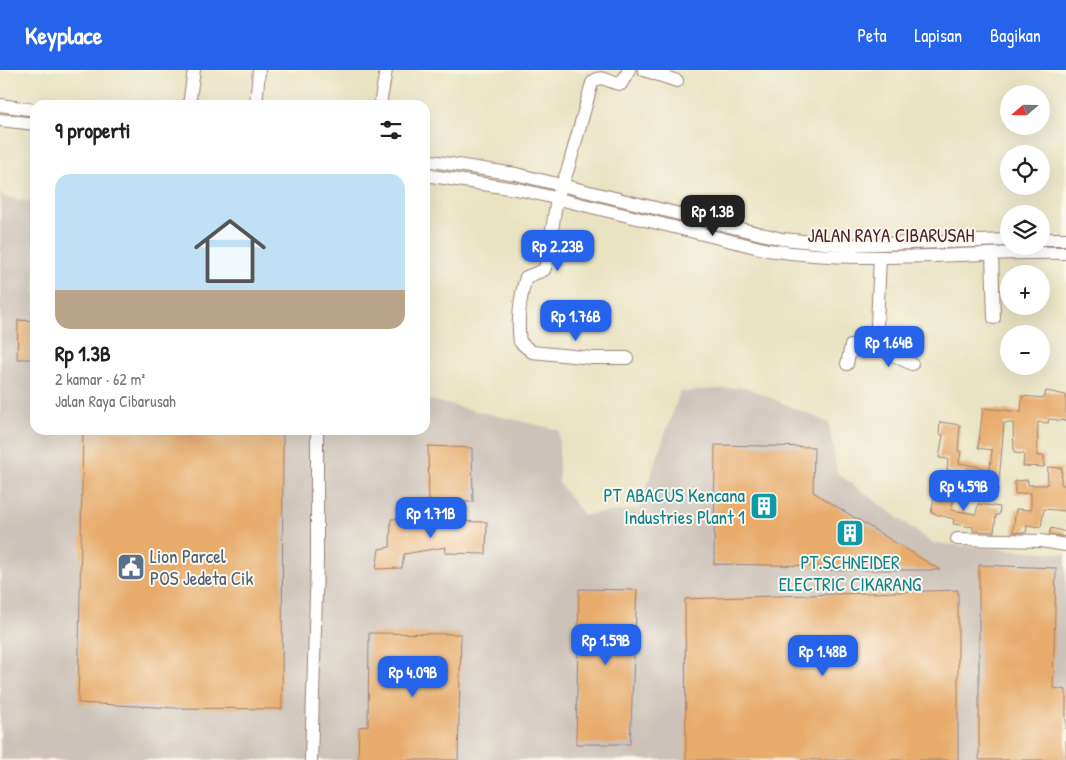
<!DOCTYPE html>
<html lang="id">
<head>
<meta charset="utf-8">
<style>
	body { margin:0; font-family:"Patrick Hand",sans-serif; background:#f6f6f6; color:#202124; height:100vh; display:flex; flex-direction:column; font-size:19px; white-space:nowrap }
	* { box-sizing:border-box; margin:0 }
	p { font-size:16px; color:#757577 }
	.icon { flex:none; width:28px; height:28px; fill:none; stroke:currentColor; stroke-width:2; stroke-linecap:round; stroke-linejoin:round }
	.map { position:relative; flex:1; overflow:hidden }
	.drawer { position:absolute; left:30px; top:30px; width:400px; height:335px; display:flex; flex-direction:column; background:#fff; border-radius:15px; box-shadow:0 5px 20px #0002 }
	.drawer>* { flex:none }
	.needle { width:32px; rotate:250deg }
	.buttons { position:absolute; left:1000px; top:15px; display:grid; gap:10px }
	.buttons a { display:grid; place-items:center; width:50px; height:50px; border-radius:50%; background:#fff; box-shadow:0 5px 20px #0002; font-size:25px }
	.price { position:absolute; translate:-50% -42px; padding:0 11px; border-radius:10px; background:#2563eb; color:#fff; font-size:16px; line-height:32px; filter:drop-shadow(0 1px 2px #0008) }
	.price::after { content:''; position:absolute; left:50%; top:30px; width:15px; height:11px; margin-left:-8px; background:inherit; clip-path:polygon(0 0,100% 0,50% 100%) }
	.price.current { background:#222; color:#fff }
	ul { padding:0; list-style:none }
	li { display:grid; align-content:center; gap:10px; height:265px; padding:0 25px }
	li+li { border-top:1px solid #e0e0e0 }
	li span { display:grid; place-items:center; height:155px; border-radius:15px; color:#555 }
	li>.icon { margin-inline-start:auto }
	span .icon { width:90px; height:90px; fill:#fffc; stroke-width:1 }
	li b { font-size:21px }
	h2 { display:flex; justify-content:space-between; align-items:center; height:60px; padding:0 25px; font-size:21px }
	header { display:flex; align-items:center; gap:30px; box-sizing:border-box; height:70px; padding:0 25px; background:#2563eb; color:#fff }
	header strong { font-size:24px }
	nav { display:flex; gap:28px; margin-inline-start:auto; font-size:18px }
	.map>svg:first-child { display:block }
	.industrial { fill:#ccc2b9 }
	.building { fill:#e7ac6c }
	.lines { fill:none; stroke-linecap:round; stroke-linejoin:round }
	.minor-casing { stroke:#9a8176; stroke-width:14 }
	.minor { stroke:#fff; stroke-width:12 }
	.labels { text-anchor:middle; stroke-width:4; stroke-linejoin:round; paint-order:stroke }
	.street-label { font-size:19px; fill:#4a1f2b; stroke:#fbf7ec }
	.culture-label { font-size:19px; fill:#0d838f; stroke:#fbf7ec; text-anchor:end }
	.service-label { font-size:19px; fill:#4e5e75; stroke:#fbf7ec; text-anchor:start }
</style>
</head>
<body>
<header>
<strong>Keyplace</strong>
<nav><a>Peta</a><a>Lapisan</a><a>Bagikan</a></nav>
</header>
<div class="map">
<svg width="1066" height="690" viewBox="0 0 1066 690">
	<rect width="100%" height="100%" fill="#fbf7ec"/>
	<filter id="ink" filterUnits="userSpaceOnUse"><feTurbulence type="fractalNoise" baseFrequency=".02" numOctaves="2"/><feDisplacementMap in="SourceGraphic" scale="10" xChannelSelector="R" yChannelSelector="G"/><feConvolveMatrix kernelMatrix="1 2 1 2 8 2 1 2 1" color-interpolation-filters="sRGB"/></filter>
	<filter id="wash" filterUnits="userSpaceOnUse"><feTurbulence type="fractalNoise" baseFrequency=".0096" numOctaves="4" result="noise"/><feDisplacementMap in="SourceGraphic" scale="20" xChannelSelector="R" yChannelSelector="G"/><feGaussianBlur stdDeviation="1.12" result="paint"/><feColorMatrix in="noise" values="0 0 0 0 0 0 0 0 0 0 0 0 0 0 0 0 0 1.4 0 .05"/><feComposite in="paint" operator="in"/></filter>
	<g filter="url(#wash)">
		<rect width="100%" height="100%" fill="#e9e3c2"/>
		<path class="industrial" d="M0 122 5 127 35 133V360H425V329L559 360V413L583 445 639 439 680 322 745 317 829 353 837 403 932 473 1066 484V690H0Z"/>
		<g id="blocks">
			<g class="building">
				<path d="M18 250 35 251V289H17Z"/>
				<path d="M1046 321 1066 325V351L1049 349 1048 353 1038 352 1037 386H1044V397L1023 396 1024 384 1014 383 1013 353H1004L998 424 962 425 965 402 947 400 948 389 939 388 943 365 939 364 940 352 960 355 958 381 961 382 959 393 990 399 992 380 978 378 983 338 1021 342 1022 326 1044 328Z"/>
				<path d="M83 360H283L282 639 175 638 78 633Z"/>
				<path d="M715 375 814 377 813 422 940 500H820V496L714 494Z"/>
				<path d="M428 376 472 378 473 432 429 431Z"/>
				<path d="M1048 397 1062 398 1061 414 1066 416V441L1044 439 1041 457 1027 455 1026 463 1013 462 1016 439 1031 440V423L1015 424V411L1028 410V415H1047Z"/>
				<path d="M937 415 956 419 951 440 976 444 978 434 1000 437 999 445H996L994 462 973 461V457L953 454 954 449 931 443Z"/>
				<path d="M438 447V451L487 452 486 484 445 483 446 477 404 484 402 498 376 499 379 479 390 477 391 449Z"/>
				<path d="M1051 458 1066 462V467L1049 464Z"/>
				<path d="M979 495 1056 498 1053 618 1066 620V690H979Z"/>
				<path d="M579 519 637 520 630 674H576Z"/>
				<path d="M958 520V690H686L685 529Z"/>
				<path d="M369 563 461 564 458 690H358L359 657 368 656Z"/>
			</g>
		</g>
	</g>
	<g filter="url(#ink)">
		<use href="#blocks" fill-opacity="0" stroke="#9a8176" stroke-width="1"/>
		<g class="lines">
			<defs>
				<g id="minor">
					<path d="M644 0 677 11"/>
					<path d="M0 35 35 40"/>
					<path d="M189 35 194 0"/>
					<path d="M256 35 259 0"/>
					<path d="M380 35 386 0"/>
					<path d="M0 50 35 54"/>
					<path d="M425 90 516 104 782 169 846 175 1009 170"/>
					<path d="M425 105 522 120 768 180C867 195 967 181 1066 183"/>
					<path d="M1041 169H1066"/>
					<path d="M992 184 994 248"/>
					<path d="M876 277 912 294"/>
					<path d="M627 288H592L532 282 520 272C517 251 520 228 526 207L544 200 547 192 557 128 568 99 592 13C602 2 609 14 621 14L629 0"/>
					<path d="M847 294 851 276 876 277 880 187"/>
					<path d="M957 469 1041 471 1066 475"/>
					<path d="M311 690 317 493V360"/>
				</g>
			</defs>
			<use href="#minor" class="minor-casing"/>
			<use href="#minor" class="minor"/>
		</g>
	</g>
	<defs>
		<symbol id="building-square" viewBox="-11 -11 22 22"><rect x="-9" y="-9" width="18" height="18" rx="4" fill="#0f9aa8" stroke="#fbf7ec"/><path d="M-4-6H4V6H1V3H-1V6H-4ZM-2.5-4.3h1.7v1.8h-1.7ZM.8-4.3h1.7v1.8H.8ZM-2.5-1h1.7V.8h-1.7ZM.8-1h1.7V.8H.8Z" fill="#fff"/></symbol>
		<symbol id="civic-square" viewBox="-11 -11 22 22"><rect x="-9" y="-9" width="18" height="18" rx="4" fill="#5c6f8a" stroke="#fbf7ec"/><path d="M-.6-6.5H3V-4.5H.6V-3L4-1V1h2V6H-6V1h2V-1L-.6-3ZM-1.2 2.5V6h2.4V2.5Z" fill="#fff"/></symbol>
	</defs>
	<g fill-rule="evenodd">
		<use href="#building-square" x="748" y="420" width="32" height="32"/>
		<use href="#building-square" x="834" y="447" width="32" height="32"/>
		<use href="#civic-square" x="115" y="481" width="32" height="32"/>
	</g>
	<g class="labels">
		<g class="street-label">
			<text x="891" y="172">JALAN RAYA CIBARUSAH</text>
		</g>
		<g class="culture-label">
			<text x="745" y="432">PT ABACUS Kencana<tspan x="745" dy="22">Industries Plant 1</tspan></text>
			<text x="850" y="499" text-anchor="middle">PT.SCHNEIDER<tspan x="850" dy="22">ELECTRIC CIKARANG</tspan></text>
		</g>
		<g class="service-label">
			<text x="150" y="493">Lion Parcel<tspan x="150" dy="22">POS Jedeta Cik</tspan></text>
		</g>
	</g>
</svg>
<div class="buttons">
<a><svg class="needle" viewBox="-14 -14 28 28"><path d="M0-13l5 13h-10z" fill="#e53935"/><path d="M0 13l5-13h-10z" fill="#757577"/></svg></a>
<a><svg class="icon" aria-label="locate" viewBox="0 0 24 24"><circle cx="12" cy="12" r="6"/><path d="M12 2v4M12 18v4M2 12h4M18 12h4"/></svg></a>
<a><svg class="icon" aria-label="layers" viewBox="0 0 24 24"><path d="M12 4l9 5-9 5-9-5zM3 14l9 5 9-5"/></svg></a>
<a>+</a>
<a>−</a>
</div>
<b class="price current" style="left:713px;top:167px">Rp 1.3B</b>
<b class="price" style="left:558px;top:202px">Rp 2.23B</b>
<b class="price" style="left:576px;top:272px">Rp 1.76B</b>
<b class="price" style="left:889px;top:298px">Rp 1.64B</b>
<b class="price" style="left:964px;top:442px">Rp 4.59B</b>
<b class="price" style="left:431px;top:469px">Rp 1.71B</b>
<b class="price" style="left:606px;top:596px">Rp 1.59B</b>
<b class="price" style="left:823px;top:607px">Rp 1.48B</b>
<b class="price" style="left:413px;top:628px">Rp 4.09B</b>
<section class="drawer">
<h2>9 properti<svg class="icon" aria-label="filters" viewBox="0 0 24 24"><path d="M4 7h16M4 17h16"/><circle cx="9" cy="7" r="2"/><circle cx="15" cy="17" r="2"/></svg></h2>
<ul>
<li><span style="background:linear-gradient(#bfe0f5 75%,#b9a48a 0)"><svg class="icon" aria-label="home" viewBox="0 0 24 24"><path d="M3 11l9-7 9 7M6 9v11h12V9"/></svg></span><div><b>Rp 1.3B</b><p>2 kamar · 62 m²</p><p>Jalan Raya Cibarusah</p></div></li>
</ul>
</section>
</div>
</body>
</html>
